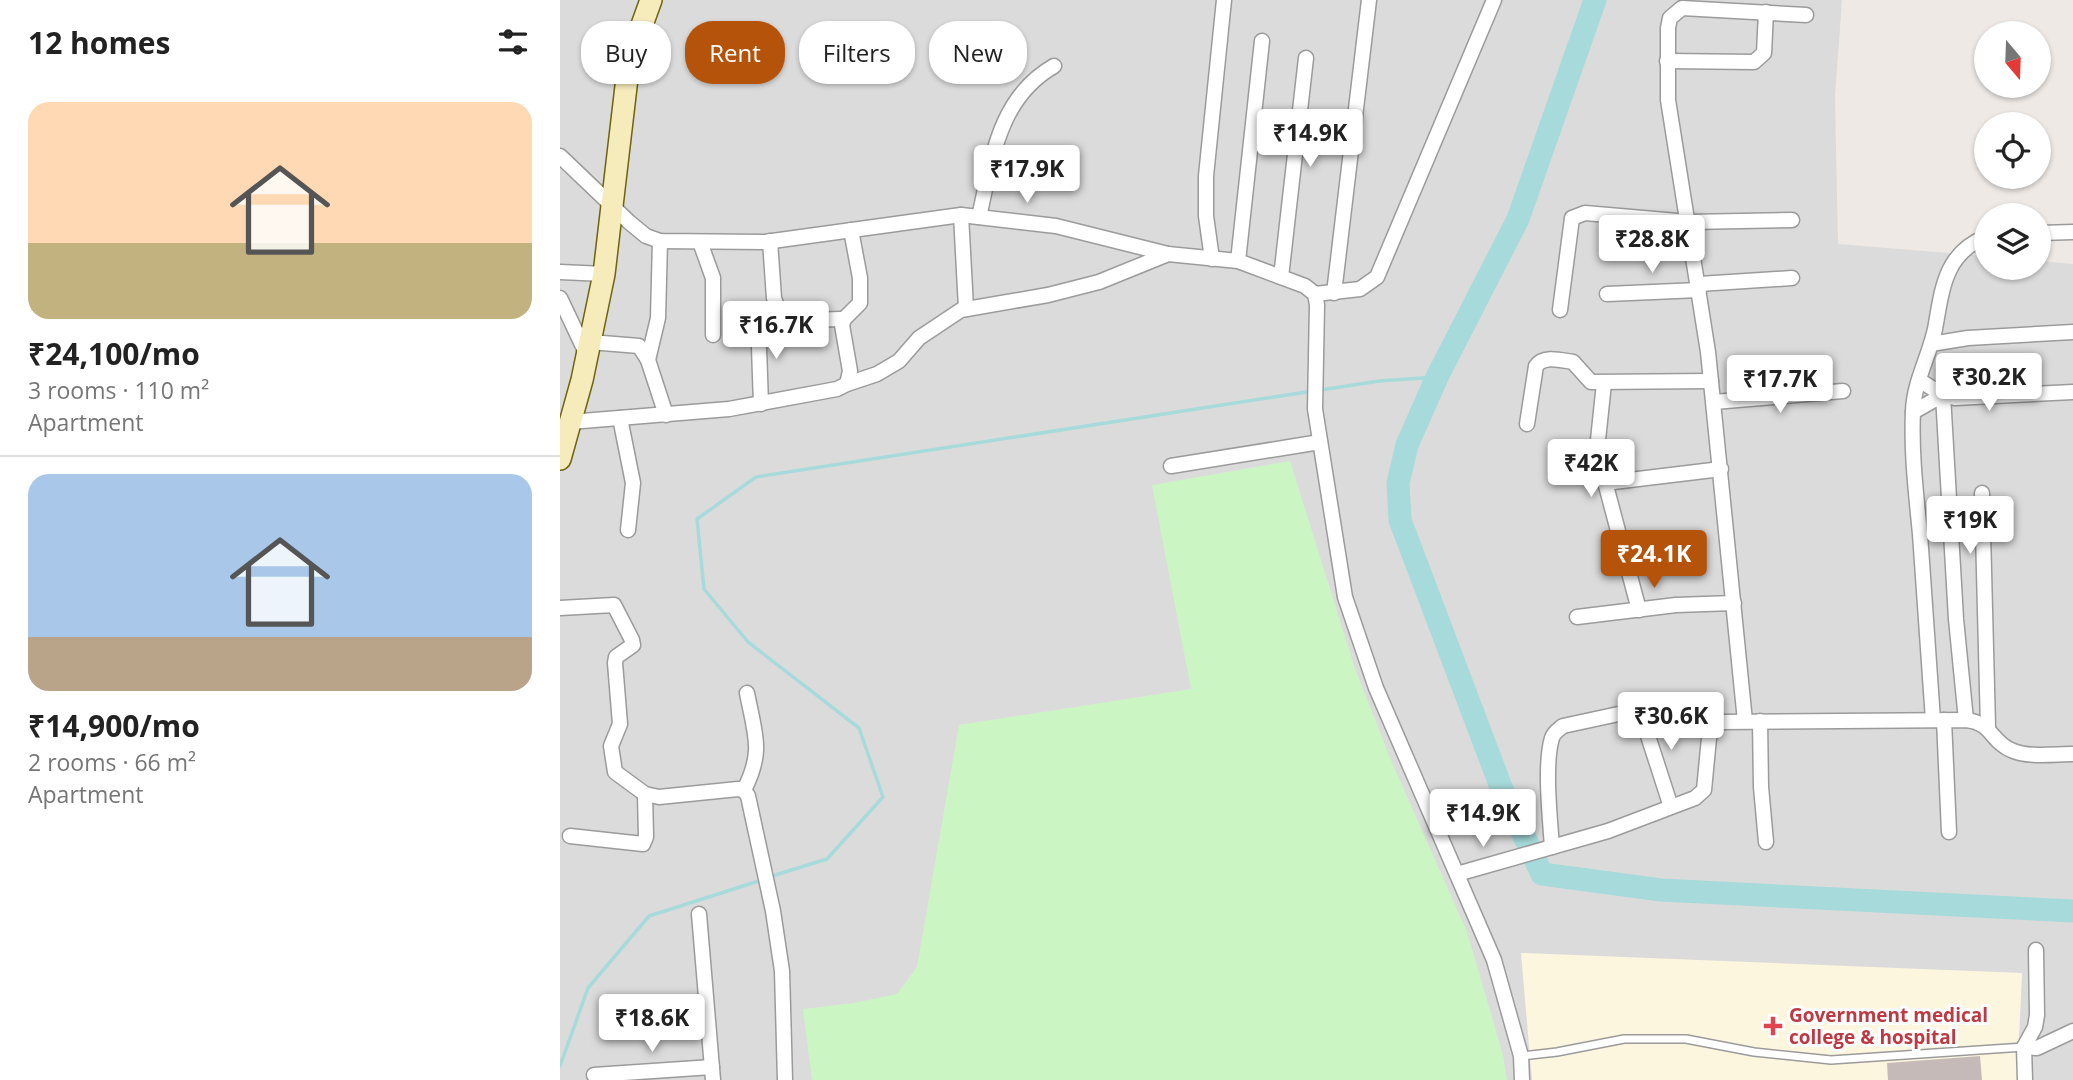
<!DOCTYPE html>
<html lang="en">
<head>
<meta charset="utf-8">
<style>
	body { margin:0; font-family:"Open Sans",sans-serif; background:#f2f2f2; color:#222; height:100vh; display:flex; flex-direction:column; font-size:26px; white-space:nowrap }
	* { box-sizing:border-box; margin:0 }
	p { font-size:23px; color:#767676 }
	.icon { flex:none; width:38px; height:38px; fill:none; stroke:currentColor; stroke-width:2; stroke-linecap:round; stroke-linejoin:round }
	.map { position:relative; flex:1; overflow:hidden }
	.drawer { display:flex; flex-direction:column; background:#fff; width:560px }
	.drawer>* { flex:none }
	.guide { position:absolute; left:21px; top:21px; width:665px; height:63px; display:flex; gap:14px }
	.needle { width:46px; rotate:161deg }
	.buttons { position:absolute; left:1414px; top:21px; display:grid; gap:14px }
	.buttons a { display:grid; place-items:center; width:77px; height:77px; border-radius:50%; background:#fff; box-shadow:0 2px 5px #0004; font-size:35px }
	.price { position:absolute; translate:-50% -60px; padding:0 16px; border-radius:7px; background:#fff; color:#222; font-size:23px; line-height:46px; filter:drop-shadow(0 2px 4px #0008) }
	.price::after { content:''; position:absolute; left:50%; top:42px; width:21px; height:16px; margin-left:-10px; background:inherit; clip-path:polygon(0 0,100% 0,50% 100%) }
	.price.on { background:#b45309; color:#fff }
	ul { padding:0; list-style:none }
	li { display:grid; align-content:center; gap:14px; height:371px; padding:0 28px }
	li+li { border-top:2px solid #e0e0e0 }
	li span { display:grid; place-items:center; height:217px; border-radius:21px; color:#555 }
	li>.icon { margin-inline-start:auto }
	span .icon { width:126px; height:126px; fill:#fffc; stroke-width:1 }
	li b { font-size:30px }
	h2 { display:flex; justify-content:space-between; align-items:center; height:84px; padding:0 28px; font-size:30px }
	.tag { padding:0 24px; border-radius:28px; background:#fff; box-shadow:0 2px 5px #0004; font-size:24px; line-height:63px }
	.tag.on { background:#b45309; color:#fff }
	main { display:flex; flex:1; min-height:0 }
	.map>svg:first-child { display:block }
	.residential { fill:#dcdbdb }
	.education { fill:#fdf6df }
	.park { fill:#cbf6c4 }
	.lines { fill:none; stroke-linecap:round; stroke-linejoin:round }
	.stream { stroke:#a7dada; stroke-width:3.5 }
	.river { stroke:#a7dada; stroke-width:23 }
	.building { fill:#c6bab8 }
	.lane-casing { stroke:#9b9b9b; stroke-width:10 }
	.street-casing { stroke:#9b9b9b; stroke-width:17 }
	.secondary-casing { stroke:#6f630b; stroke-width:24 }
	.lane { stroke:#fff; stroke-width:7 }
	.street { stroke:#fff; stroke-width:14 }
	.secondary { stroke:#f6ebbb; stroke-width:21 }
	.health-dot { fill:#e0444e; stroke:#fff; stroke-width:2.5 }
	.labels { text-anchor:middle; stroke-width:6; stroke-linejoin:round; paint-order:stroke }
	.health-label { font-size:19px; font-weight:bold; fill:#be3a42; stroke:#fff; text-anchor:start }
</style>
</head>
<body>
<main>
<section class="drawer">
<h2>12 homes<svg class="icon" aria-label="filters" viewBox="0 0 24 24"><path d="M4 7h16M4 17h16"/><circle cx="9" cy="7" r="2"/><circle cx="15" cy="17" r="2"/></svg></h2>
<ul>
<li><span style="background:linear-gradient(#ffd9b3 65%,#c2b280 0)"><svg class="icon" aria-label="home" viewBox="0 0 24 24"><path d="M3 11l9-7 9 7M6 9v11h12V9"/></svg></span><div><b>₹24,100/mo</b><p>3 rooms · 110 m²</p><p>Apartment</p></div></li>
<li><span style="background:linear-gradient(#a9c7e8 75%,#b9a48a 0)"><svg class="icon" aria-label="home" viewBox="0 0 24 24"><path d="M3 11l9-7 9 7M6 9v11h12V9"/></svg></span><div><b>₹14,900/mo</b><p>2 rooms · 66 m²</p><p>Apartment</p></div></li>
</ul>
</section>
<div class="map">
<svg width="1513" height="1080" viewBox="0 0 1513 1080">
	<rect width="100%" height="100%" fill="#eee9e5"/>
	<path class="residential" d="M0 0H1282L1275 96 1278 244 1426 256V268H1479V261L1513 264V1080H0Z"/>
	<path class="education" d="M961 953 1462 973 1457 1080H972Z"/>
	<path class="park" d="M730 461 795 669 833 765 907 932 943 1055 947 1080H252L243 1009 294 1003 337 994 357 967 399 725 631 689 592 485Z"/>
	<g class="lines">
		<g class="stream">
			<path d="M761 390 819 381 877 377"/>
			<path d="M209 877 267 859 323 797 299 728 188 642 144 589 137 519 196 477 753 391"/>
			<path d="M0 1066 28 988 89 916 202 880"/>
		</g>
		<path class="river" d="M1035 0 958 219 877 377 847 445 838 483 840 520 941 787 982 874 1101 890 1513 911"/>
	</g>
	<path class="building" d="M1420 1056 1422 1080H1328L1327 1063Z"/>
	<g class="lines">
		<defs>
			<path id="lane" d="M961 1056 997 1052 1064 1039H1126L1194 1052 1271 1060 1464 1047"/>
			<g id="street">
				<path d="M1107 61 1194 62 1204 53 1206 12"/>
				<path d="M0 156 69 222 86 236 100 241 205 242 401 215 496 226 608 254 678 261 745 286 755 294 757 305 755 409 785 597 816 688 934 960 961 1056 962 1080"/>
				<path d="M401 215 406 308"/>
				<path d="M419 217C432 160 438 98 494 66"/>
				<path d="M1479 233 1513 232"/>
				<path d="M210 241 214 298 221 318C228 324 269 318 284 319"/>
				<path d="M140 242 153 278V335"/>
				<path d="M652 259 646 216V176L664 0"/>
				<path d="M678 261 702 41"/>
				<path d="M0 272 44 274"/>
				<path d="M721 277 746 58"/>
				<path d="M1139 284 1232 278"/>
				<path d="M774 293 809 0"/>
				<path d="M755 294 800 289 817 277 934 0"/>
				<path d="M1047 294 1139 290"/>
				<path d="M0 298 27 355"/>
				<path d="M1000 310 1012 218 1025 213 1129 222 1232 220"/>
				<path d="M198 319 201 404"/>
				<path d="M30 342 79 346 88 360 106 415"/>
				<path d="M1371 344 1408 338 1513 332"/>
				<path d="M88 360 98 318 100 241"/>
				<path d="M1359 380 1383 395 1395 398 1513 392"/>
				<path d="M1044 383 1038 440 1040 463 1079 610"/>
				<path d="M287 384 317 374 339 361 359 338 401 310 488 295 539 282 608 254"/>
				<path d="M1154 402 1283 391"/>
				<path d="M1353 412 1383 395 1396 619 1406 720"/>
				<path d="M60 418 73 483 68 530"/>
				<path d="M10 422 169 409 277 389 287 384 290 371 282 325 284 319 300 303V278L291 230"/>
				<path d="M967 424 976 366C984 355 1000 360 1013 362L1031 382 1151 381"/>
				<path d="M611 466 760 442"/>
				<path d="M1045 483 1161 469"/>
				<path d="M1422 493 1428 727"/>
				<path d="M0 608 54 605 72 640 73 645 56 657 55 663 60 724 51 746 55 772 85 794 99 797 178 789 184 790 188 796 213 911 222 971 225 1080"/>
				<path d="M1017 617 1116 605 1174 603"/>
				<path d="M1079 708 1111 807"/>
				<path d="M1373 720C1369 658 1364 596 1360 534 1356 493 1351 452 1353 411 1354 382 1369 357 1375 329 1382 291 1384 253 1426 237"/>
				<path d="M1384 720 1389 832"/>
				<path d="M1185 721 1148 352 1108 100V28L1110 18 1122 8 1246 15"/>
				<path d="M1200 721 1201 787 1206 842"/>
				<path d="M184 790C204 751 195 735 187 693"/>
				<path d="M10 836 83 844 86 837 85 794"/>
				<path d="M992 847C990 819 984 764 992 738 994 732 998 730 1003 726L1114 702 1125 706 1153 727"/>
				<path d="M897 874 1048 831 1135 798 1144 790 1149 738 1153 727 1161 722 1406 720C1433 723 1430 741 1451 750 1468 758 1494 754 1513 754"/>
				<path d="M139 914 153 1080"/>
				<path d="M1464 1047 1477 1048 1513 1031"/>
				<path d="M34 1075 152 1067"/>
				<path d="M1465 1080 1464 1047 1475 1027 1477 1015 1476 950"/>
			</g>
			<path id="secondary" d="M0 459 22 380 44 274 69 61 91 0"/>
		</defs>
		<use href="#lane" class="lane-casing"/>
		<use href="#street" class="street-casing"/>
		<use href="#secondary" class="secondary-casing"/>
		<use href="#lane" class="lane"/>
		<use href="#street" class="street"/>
		<use href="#secondary" class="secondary"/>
	</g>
	<path class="health-dot" d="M1209.5 1015.5h7v7h7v7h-7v7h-7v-7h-7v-7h7z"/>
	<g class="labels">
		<g class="health-label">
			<text x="1229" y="1022">Government medical<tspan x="1229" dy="22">college &amp; hospital</tspan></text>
		</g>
	</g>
</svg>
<div class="buttons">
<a><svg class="needle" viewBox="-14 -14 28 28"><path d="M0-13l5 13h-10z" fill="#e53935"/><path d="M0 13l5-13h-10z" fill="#767676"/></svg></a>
<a><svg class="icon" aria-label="locate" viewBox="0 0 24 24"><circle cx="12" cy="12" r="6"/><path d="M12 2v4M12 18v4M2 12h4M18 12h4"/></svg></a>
<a><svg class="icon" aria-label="layers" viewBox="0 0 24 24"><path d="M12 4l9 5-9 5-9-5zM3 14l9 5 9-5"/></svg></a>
</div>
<b class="price" style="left:750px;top:169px">₹14.9K</b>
<b class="price" style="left:467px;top:205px">₹17.9K</b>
<b class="price" style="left:1092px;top:275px">₹28.8K</b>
<b class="price" style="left:216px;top:361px">₹16.7K</b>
<b class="price" style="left:1429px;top:413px">₹30.2K</b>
<b class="price" style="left:1220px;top:415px">₹17.7K</b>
<b class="price" style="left:1031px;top:499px">₹42K</b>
<b class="price" style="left:1410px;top:556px">₹19K</b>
<b class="price on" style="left:1094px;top:590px">₹24.1K</b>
<b class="price" style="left:1111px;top:752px">₹30.6K</b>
<b class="price" style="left:923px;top:849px">₹14.9K</b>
<b class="price" style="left:92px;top:1054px">₹18.6K</b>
<div class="guide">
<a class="tag">Buy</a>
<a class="tag on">Rent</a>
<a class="tag">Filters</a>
<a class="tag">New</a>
</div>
</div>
</main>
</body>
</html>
